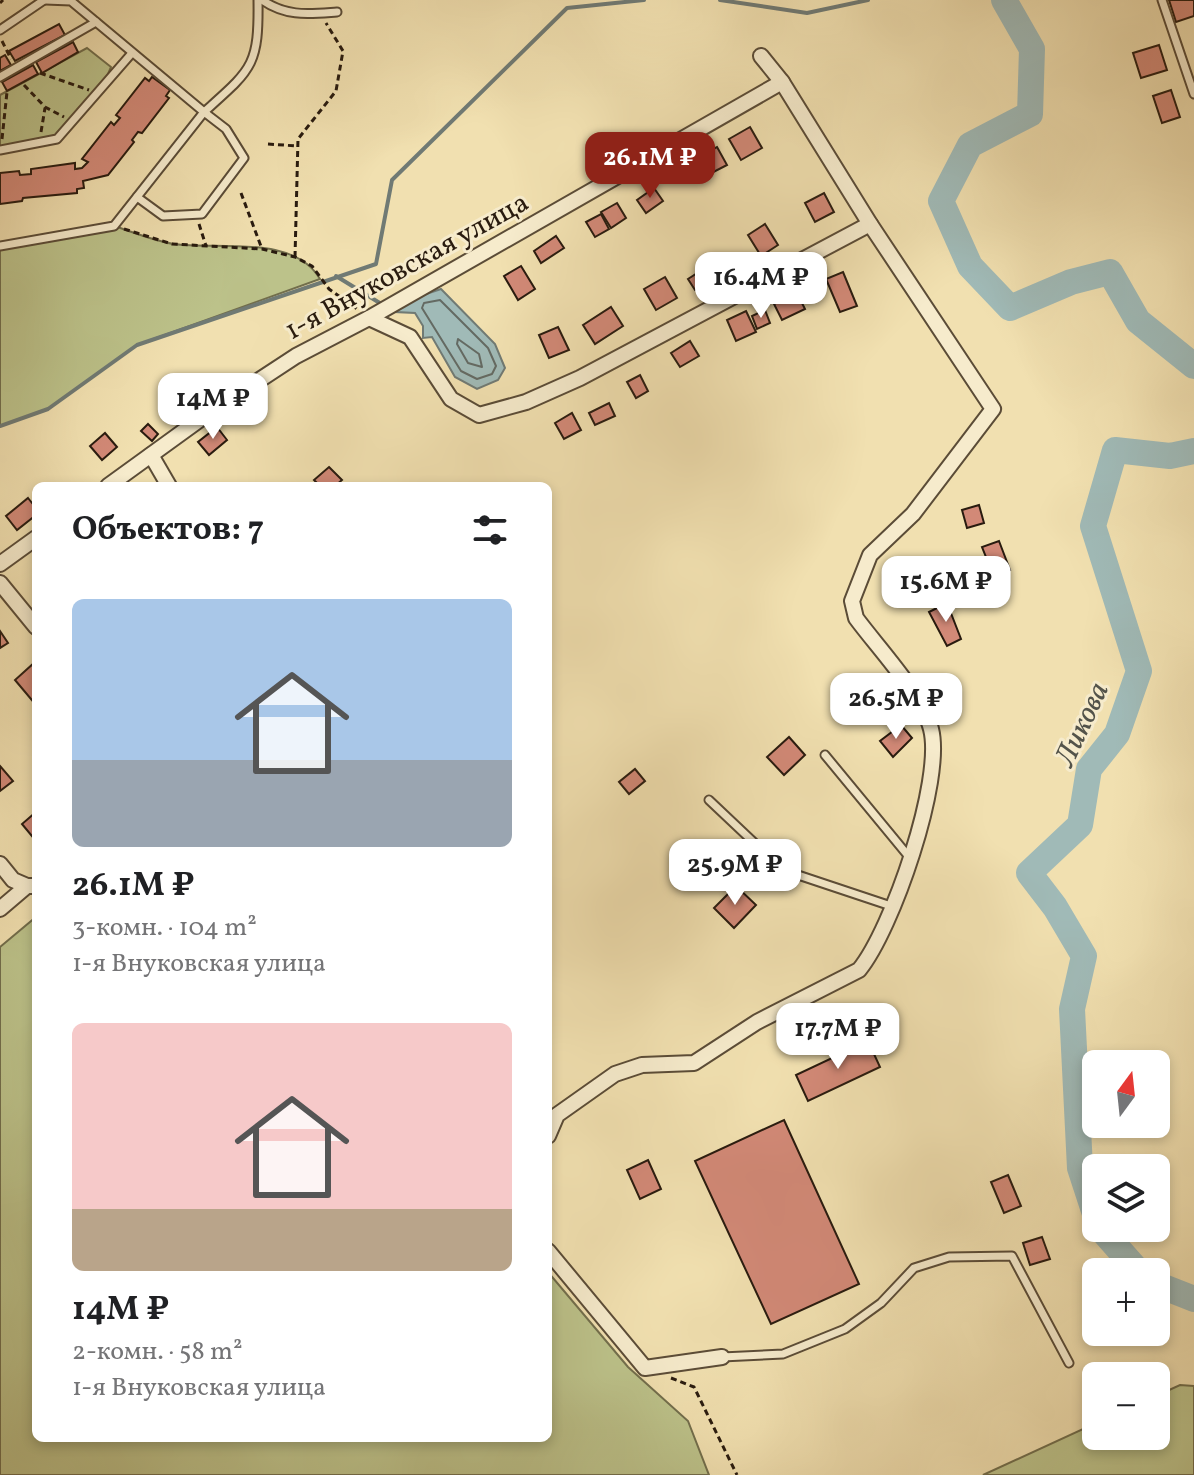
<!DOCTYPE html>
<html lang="ru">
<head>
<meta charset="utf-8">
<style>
	body { margin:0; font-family:Vollkorn,serif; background:#f2f2f2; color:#202124; height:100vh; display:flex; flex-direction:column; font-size:30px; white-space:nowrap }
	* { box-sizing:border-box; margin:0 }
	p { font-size:26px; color:#757577 }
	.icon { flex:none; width:44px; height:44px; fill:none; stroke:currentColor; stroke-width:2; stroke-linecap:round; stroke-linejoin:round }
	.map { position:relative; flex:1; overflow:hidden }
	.details { position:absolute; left:32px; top:482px; width:520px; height:960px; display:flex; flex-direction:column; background:#fff; border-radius:12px; box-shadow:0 4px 12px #0003 }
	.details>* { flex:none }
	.needle { width:52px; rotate:15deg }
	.fabs { position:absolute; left:1082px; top:1050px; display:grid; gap:16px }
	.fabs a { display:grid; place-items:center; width:88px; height:88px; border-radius:12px; background:#fff; box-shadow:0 4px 12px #0003; font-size:40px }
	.price { position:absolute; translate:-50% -68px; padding:0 18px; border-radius:16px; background:#fff; color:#222; font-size:26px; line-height:52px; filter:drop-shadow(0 2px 4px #0008) }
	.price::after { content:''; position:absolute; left:50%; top:48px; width:24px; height:18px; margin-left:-12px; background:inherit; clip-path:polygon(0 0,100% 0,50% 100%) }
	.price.current { background:#8f2418; color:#fff }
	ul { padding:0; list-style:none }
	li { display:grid; align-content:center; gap:16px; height:424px; padding:0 40px }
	li span { display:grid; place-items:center; height:248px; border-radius:12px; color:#555 }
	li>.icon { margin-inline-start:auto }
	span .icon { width:144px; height:144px; fill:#fffc; stroke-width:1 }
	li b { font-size:34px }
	h2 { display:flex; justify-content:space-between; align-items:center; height:96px; padding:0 40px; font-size:34px }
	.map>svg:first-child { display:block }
	.green { fill:#bcc28a; stroke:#726e4c; stroke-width:2 }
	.water { fill:#a0bab7; stroke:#707a74; stroke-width:2 }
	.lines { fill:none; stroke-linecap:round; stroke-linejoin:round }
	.shore { stroke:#646a63; stroke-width:2 }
	.stream { stroke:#707a74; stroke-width:4 }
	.river { stroke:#a0bab7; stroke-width:26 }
	.building { fill:#d28977; stroke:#291b0f; stroke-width:2 }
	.service-casing { stroke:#5b4c37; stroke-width:11 }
	.minor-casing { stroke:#5b4c37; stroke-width:18 }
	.path { stroke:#291b0f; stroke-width:3; stroke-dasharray:6 4; stroke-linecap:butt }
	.service { stroke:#f6ebcc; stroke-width:7 }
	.minor { stroke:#f6ebcc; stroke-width:14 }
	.labels { text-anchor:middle; stroke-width:6; stroke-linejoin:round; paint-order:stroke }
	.street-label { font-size:28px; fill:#291b0f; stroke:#f6ebcc }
	.water-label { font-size:30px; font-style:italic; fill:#53534a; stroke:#f6ebcc }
</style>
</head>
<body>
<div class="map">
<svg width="1194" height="1475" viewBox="0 0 1194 1475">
	<rect width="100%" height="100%" fill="#f1e0b0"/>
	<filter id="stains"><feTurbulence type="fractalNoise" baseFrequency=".0025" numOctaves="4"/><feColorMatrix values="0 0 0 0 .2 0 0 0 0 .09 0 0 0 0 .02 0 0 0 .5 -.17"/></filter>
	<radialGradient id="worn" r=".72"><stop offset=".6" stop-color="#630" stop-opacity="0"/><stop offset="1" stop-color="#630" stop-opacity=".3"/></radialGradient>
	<g class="green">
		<path d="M87 48 111 67 100 93 57 139 0 150V95Z"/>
		<path d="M114 226C133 232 154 241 174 244 218 250 294 234 320 279L137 345 48 409 0 426V246Z"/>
		<path d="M36 917V1438H548V1272L628 1367 688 1421 709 1475H0V947Z"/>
		<path d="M1180 1385 1194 1386V1475H983L1096 1423V1436H1156V1396Z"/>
	</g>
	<path class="water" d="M441 289 495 344 505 368 498 380 477 389 455 377 432 337 423 338V326L415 313 396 312 408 300Z"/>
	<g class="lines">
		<g class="shore">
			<path d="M440 300 488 348 496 366 492 374 477 379 461 371 422 308 424 303Z"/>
			<path d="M458 339 479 354 482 367 468 363 457 344Z"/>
		</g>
		<g class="stream">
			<path d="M720 0 807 13 868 0"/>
			<path d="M336 276 383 305"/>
			<path d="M0 426 48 409 137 345 376 264 392 180 567 8 644 0"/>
		</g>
		<g class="river">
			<path d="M1004 0 1032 49 1030 114 970 145 941 201 970 266 1010 308 1071 282 1110 272 1138 321 1194 366"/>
			<path d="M1096 1217 1080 1168 1072 1009 1084 956 1055 907 1029 873 1080 825 1089 769 1117 734 1139 671 1093 526 1115 450 1170 456 1194 451"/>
			<path d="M1100 1228 1139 1272"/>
			<path d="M1156 1284 1194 1299"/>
		</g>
	</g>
	<g class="building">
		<path d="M1169 0H1194V16L1176 22Z"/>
		<path d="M59 24 65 35 15 61 9 51Z"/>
		<path d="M73 42 78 52 42 73 36 62Z"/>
		<path d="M1159 45 1167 70 1141 78 1133 53Z"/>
		<path d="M5 55 11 65 0 71V58Z"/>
		<path d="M33 65 38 74 7 91 2 82Z"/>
		<path d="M152 77 170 90 166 96 169 98 142 133 138 132 132 140 134 142 108 175 83 181 84 188 77 189V193L23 198 22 201 0 204V173L19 171 20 175 31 174V169L75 163V169L82 168 88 162 82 159 111 122 114 125 120 118 116 115 145 78 149 81Z"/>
		<path d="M1171 90 1180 117 1162 123 1153 96Z"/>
		<path d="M750 127 762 148 741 160 729 139Z"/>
		<path d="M717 147 727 165 698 180 688 162Z"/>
		<path d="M654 188 663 201 646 213 637 200Z"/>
		<path d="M824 193 834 212 815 222 805 203Z"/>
		<path d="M617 203 626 218 611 228 601 212Z"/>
		<path d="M601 214 609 229 595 237 586 222Z"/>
		<path d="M765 224 778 245 761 256 748 235Z"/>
		<path d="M556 236 564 248 541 263 534 251Z"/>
		<path d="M710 265 717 277 695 290 688 279Z"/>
		<path d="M521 266 535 289 518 300 504 276Z"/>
		<path d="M843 272 857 306 840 312 826 279Z"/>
		<path d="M665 277 677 298 656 310 644 289Z"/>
		<path d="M797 293 805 309 782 320 774 304Z"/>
		<path d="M611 307 623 326 595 344 583 325Z"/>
		<path d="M765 310 770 323 757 329 752 316Z"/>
		<path d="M746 311 756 332 736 341 727 320Z"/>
		<path d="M558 327 569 350 549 358 539 335Z"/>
		<path d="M690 341 699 356 680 367 671 353Z"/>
		<path d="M640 375 648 391 636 398 627 382Z"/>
		<path d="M609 403 615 416 595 425 589 413Z"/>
		<path d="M572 413 581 430 564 439 555 423Z"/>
		<path d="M148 424 158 434 152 441 141 431Z"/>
		<path d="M217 427 227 440 209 455 198 442Z"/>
		<path d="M105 433 117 447 102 460 90 446Z"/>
		<path d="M329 467 342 480 335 486H320L314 480Z"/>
		<path d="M28 498 36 508V515L17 530 6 516Z"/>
		<path d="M979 505 984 523 967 528 962 510Z"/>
		<path d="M999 541 1010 570 994 577 982 547Z"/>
		<path d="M947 603 961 639 947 646 929 612Z"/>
		<path d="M0 631 8 643 0 648Z"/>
		<path d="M34 663 36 665V705L15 680Z"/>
		<path d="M901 725 912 738 893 757 880 741Z"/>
		<path d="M789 737 805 755 784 775 767 757Z"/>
		<path d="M0 766 13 781 0 791Z"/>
		<path d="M635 769 645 781 629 794 619 782Z"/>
		<path d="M36 812V841L22 824Z"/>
		<path d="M736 886 756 905 734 928 714 908Z"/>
		<path d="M868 1041 880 1067 808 1101 796 1075Z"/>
		<path d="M784 1120 859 1284 771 1324 695 1161Z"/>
		<path d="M648 1160 661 1189 640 1199 627 1170Z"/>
		<path d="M1008 1175 1021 1206 1004 1213 991 1182Z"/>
		<path d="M1042 1237 1050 1259 1030 1265 1023 1243Z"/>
	</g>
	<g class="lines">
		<defs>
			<g id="service">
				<path d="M262 0C287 17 308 14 337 12"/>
				<path d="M1162 0 1194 94"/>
				<path d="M0 30 44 0"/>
				<path d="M0 77 96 22"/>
				<path d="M0 150 57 139 132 53"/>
				<path d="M137 197 163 216 202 214 244 158 226 129 204 112C252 69 259 66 258 0"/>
				<path d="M0 246 114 226 204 112 71 1 45 0"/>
				<path d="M825 755 910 858"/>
				<path d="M709 800 783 870 891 906"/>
				<path d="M722 1357 783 1354 845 1329 881 1303 914 1268 949 1257 1012 1256 1069 1363"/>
			</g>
			<g id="minor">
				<path d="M369 318 410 337 451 399 479 415 526 402 580 378 870 224"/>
				<path d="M151 455 169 486"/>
				<path d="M108 486 206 415 296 356 369 318 782 82"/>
				<path d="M0 564 36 538"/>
				<path d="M0 583 36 627"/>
				<path d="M0 864 13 880 27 886"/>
				<path d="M0 909 27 886H36"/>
				<path d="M548 1136 557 1115 615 1074 642 1065 694 1063 757 1022 859 970C892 930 944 780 931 729 922 694 878 648 856 618L852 601 870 555 913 514 993 409 870 224 782 82 761 56"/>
				<path d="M548 1251 645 1368 722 1357"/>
			</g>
		</defs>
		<use href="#service" class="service-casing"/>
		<use href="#minor" class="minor-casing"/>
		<g class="path">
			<path d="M0 3 3 0"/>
			<path d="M2 41 11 59"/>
			<path d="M40 73 89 90"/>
			<path d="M24 85 45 107 64 117"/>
			<path d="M41 132 45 108"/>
			<path d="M2 139 7 92"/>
			<path d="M268 144 297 146"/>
			<path d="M241 193 262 249"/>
			<path d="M199 224 206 246"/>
			<path d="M124 229 172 244 262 249 295 257 312 266 329 289 357 309"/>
			<path d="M295 257 298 139 336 91 343 51 326 23"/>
			<path d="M671 1378 694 1387 737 1475"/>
		</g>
		<use href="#service" class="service"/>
		<use href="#minor" class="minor"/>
	</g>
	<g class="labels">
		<g class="street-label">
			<text transform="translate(406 265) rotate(-29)" y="10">1-я Внуковская улица</text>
		</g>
		<g class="water-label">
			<text transform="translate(1081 724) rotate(-65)" y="10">Ликова</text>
		</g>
	</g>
	<rect width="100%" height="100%" filter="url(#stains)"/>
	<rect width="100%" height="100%" fill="url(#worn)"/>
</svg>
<div class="fabs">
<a><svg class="needle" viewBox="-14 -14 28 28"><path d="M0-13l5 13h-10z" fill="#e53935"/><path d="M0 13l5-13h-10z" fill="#757577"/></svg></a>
<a><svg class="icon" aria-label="layers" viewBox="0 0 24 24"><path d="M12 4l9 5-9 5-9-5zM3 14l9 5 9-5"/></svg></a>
<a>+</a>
<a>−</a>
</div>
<b class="price current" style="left:650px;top:200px">26.1M ₽</b>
<b class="price" style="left:761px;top:320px">16.4M ₽</b>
<b class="price" style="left:213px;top:441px">14M ₽</b>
<b class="price" style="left:946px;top:624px">15.6M ₽</b>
<b class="price" style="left:896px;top:741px">26.5M ₽</b>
<b class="price" style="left:735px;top:907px">25.9M ₽</b>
<b class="price" style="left:838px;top:1071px">17.7M ₽</b>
<section class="details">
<h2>Объектов: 7<svg class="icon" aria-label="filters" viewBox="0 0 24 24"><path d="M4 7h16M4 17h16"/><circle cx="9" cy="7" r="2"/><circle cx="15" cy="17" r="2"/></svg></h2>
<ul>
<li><span style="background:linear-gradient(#a9c7e8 65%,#9aa5b1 0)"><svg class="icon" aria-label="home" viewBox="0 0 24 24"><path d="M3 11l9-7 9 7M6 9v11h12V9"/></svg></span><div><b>26.1M ₽</b><p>3-комн. · 104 m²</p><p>1-я Внуковская улица</p></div></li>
<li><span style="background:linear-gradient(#f6c9c9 75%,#b9a48a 0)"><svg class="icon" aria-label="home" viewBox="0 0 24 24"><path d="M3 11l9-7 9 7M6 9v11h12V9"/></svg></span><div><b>14M ₽</b><p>2-комн. · 58 m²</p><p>1-я Внуковская улица</p></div></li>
</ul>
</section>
</div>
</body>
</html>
